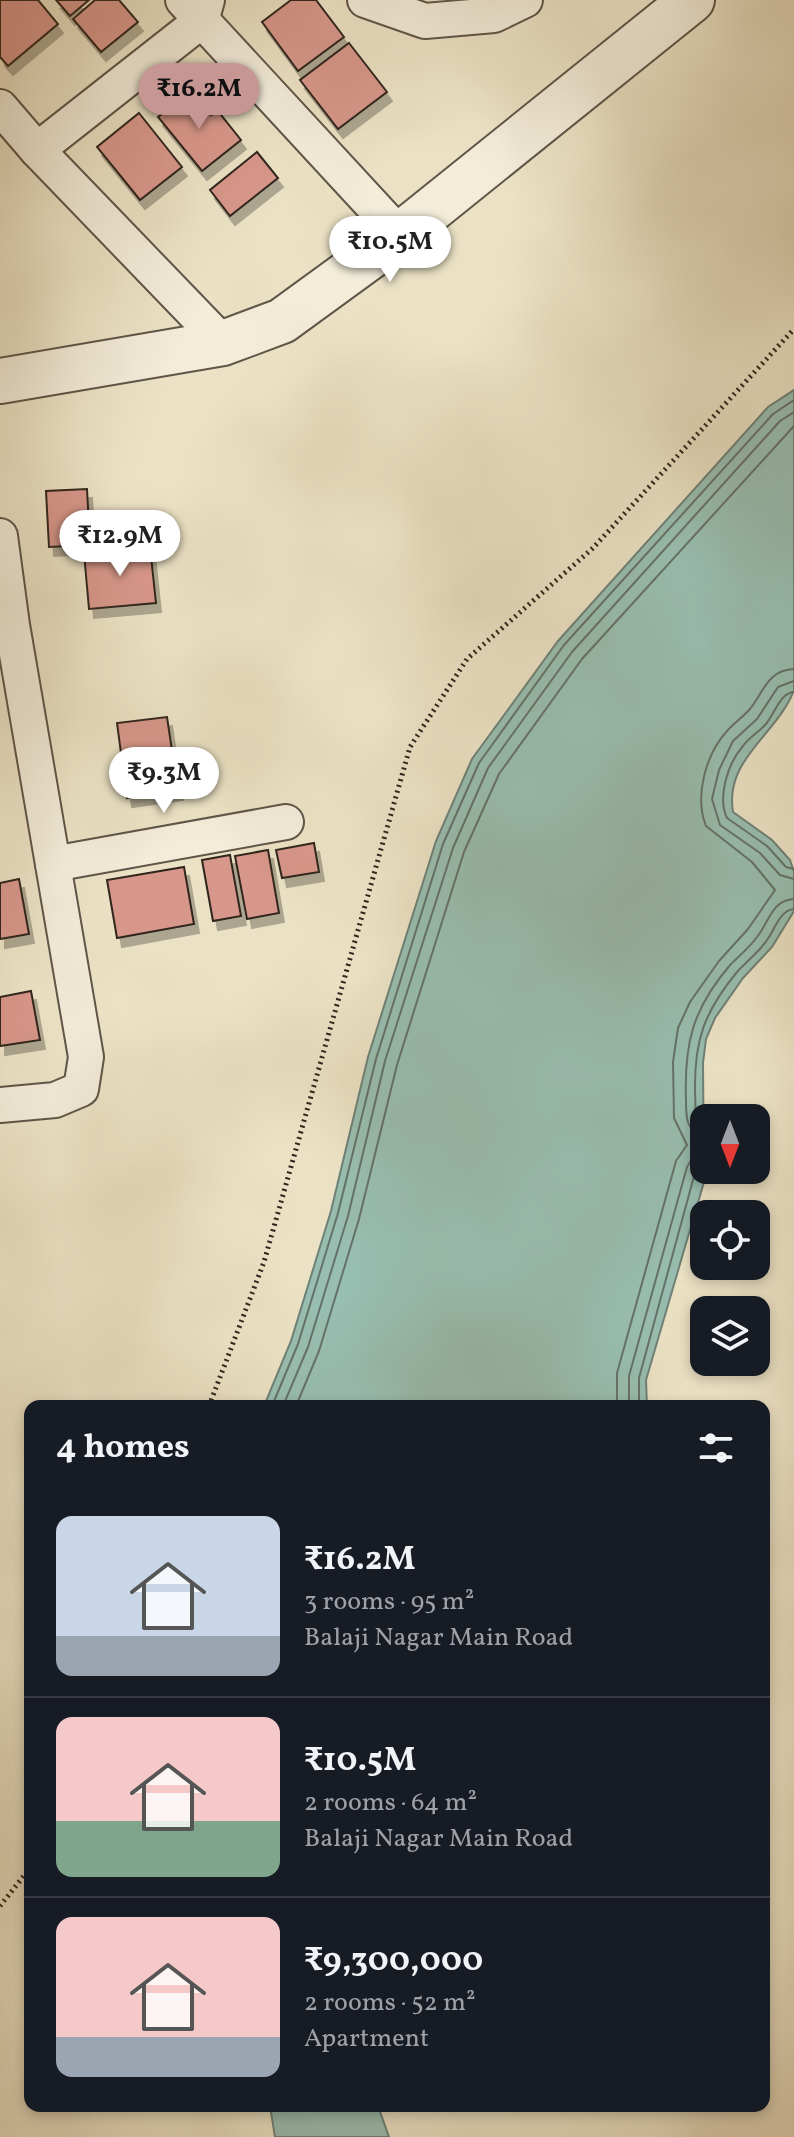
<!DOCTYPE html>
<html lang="en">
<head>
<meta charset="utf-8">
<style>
	body { margin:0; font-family:Vollkorn,serif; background:#20242c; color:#f1f3f6; height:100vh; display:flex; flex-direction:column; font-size:30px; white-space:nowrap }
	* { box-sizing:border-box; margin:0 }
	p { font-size:26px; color:#9ea1a6 }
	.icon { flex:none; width:44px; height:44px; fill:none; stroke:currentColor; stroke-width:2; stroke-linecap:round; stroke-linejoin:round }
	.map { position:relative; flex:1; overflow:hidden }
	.sheet { position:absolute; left:24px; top:1400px; width:746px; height:712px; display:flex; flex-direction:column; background:#171b24; border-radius:16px; box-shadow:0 4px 12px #0003 }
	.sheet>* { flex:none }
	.needle { width:52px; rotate:180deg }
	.tools { position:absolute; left:690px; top:1104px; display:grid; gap:16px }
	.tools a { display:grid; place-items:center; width:80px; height:80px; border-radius:16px; background:#171b24; box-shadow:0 4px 12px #0003; font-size:40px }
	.price { position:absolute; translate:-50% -68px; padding:0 18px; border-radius:28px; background:#fff; color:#222; font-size:26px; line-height:52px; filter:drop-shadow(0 2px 4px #0008) }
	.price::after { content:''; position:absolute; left:50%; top:48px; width:24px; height:18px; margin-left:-12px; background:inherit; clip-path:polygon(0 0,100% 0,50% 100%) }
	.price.active { background:#c59692; color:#111 }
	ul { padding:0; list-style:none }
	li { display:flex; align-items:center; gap:24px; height:200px; padding:0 32px }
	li+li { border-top:2px solid #363941 }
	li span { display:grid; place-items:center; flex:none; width:224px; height:160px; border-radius:16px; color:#555 }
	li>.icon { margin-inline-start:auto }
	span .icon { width:96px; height:96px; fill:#fffc; stroke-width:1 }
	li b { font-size:34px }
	h2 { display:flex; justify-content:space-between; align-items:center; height:96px; padding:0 32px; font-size:34px }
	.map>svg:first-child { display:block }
	.water { fill:#98beb1; stroke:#6e8176; stroke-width:2 }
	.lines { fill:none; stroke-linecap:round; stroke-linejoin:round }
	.shore { stroke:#647268; stroke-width:2 }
	.building { fill:#d7978b; stroke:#30261e; stroke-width:2; filter:url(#shadow) }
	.minor-casing { stroke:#5f5548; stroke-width:38 }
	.tertiary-casing { stroke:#5f5548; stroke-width:48 }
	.path { stroke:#30261e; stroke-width:5; stroke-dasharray:2 4; stroke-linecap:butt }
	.minor { stroke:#f2ecd9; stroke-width:34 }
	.tertiary { stroke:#f2ecd9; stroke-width:44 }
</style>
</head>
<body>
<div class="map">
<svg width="794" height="2137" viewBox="0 0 794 2137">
	<defs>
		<filter id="shadow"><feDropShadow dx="5" dy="9" stdDeviation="0" flood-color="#0004"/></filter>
	</defs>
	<rect width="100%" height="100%" fill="#ebe2c5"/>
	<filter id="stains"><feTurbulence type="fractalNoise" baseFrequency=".0025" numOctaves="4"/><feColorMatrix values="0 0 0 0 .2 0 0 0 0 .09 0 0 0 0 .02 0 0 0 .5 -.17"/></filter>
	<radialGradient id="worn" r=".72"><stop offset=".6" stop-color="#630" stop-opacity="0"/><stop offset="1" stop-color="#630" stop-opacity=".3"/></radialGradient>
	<g class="water">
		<path d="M794 390V690C777 735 724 759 733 812L772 840 790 860 794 872V911L772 947 743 978 715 1018 706 1039 703 1063 704 1182 646 1380 647 1406H264L291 1341 331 1211 368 1057 436 841 472 759 558 641 768 407Z"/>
		<path d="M270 2106H378L389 2137H275Z"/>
	</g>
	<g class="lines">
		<g class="shore">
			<path d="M794 681 778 687 757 719 733 741 719 770 712 799 720 825 760 853 780 875 794 879"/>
			<path d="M794 692C780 693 775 713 766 724 759 732 749 737 743 746 728 763 717 797 727 818L767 846 786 867 794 869"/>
			<path d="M704 1126C693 1119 696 1104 695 1092 694 1041 704 1012 737 972 747 961 759 952 767 940 775 929 780 910 794 909"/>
			<path d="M704 1136C686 1131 686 1118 686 1101 684 1044 692 1009 731 964 740 955 750 947 757 937 769 922 772 900 794 899"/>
			<path d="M272 1406 298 1344 338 1213 376 1059 443 844 479 763 564 645 773 414 794 400"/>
			<path d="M283 1406 308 1347 348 1216 385 1061 453 848 488 768 572 652 780 421 794 412"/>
			<path d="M296 1406 319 1351 359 1219 397 1065 464 852 499 774 582 659 794 426"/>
			<path d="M617 1406V1373L676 1161 687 1145 674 1118 673 1062 678 1028 690 1002 719 961 748 929 775 890 752 862 706 826C694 796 706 754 727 731 734 723 743 717 750 709 764 691 768 670 794 669"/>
			<path d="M629 1406V1376L687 1167 693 1157 704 1152"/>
			<path d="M639 1406V1378L696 1169 704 1162"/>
		</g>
	</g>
	<g class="building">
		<path d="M0 0H38L58 24 8 66 0 57Z"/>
		<path d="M56 0H89L70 16Z"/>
		<path d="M95 0H119L138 22 101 52 73 19Z"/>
		<path d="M291 0H316L344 37 298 71 262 22Z"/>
		<path d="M349 43 387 92 338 129 300 80Z"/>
		<path d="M191 91 211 115 217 110 241 140 202 171 158 117Z"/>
		<path d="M139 113 182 167 140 200 97 147Z"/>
		<path d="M257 152 278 178 230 216 210 190Z"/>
		<path d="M87 489 90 545 49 547 46 491Z"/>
		<path d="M150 547 156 603 89 609 84 553Z"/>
		<path d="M167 717 178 791 127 798 117 723Z"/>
		<path d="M314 843 319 872 282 878 276 850Z"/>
		<path d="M268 850 279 913 247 919 235 856Z"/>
		<path d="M230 855 241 916 213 921 202 860Z"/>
		<path d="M184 867 194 924 117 938 107 880Z"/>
		<path d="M19 879 29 934 0 939V883Z"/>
		<path d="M31 991 40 1040 0 1046V997Z"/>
	</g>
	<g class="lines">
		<defs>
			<g id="minor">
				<path d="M183 0 400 235"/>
				<path d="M365 0 425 21 494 15 525 0"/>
				<path d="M0 107 37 150 223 343"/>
				<path d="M37 150 201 21 207 0"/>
				<path d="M0 536 12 625 86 1057 81 1089 55 1100 0 1105"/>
				<path d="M53 864 286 822"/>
			</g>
			<path id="tertiary" d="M0 381 223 343 282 321 400 235 692 0"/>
		</defs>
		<use href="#minor" class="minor-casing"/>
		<use href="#tertiary" class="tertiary-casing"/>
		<g class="path">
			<path d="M209 1406 264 1262 410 747 467 659 593 548 794 329"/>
			<path d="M0 1906 30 1868"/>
		</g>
		<use href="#minor" class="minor"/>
		<use href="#tertiary" class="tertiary"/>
	</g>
	<rect width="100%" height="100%" filter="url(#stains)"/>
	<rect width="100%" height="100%" fill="url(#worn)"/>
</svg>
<div class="tools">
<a><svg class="needle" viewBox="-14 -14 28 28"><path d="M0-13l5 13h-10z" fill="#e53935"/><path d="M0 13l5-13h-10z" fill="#9ea1a6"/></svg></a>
<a><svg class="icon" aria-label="locate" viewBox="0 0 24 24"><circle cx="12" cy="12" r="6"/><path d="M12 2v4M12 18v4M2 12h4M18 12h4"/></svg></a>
<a><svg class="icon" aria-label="layers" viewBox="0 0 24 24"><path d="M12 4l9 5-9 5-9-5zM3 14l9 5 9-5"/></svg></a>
</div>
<b class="price active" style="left:199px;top:131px">₹16.2M</b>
<b class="price" style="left:390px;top:284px">₹10.5M</b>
<b class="price" style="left:120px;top:578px">₹12.9M</b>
<b class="price" style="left:164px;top:815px">₹9.3M</b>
<section class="sheet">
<h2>4 homes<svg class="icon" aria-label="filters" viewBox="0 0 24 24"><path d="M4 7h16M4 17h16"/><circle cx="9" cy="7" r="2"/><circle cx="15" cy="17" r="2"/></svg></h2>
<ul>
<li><span style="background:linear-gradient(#c9d6e8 75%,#9aa5b1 0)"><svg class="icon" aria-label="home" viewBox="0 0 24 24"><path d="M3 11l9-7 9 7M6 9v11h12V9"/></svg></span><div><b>₹16.2M</b><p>3 rooms · 95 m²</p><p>Balaji Nagar Main Road</p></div></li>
<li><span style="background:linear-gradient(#f6c9c9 65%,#7fa58c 0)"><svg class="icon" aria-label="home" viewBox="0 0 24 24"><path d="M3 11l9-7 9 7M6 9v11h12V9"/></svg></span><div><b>₹10.5M</b><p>2 rooms · 64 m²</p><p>Balaji Nagar Main Road</p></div></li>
<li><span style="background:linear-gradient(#f6c9c9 75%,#9aa5b1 0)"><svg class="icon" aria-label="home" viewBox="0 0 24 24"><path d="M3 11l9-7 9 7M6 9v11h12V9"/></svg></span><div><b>₹9,300,000</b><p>2 rooms · 52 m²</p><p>Apartment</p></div></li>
</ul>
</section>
</div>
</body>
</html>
